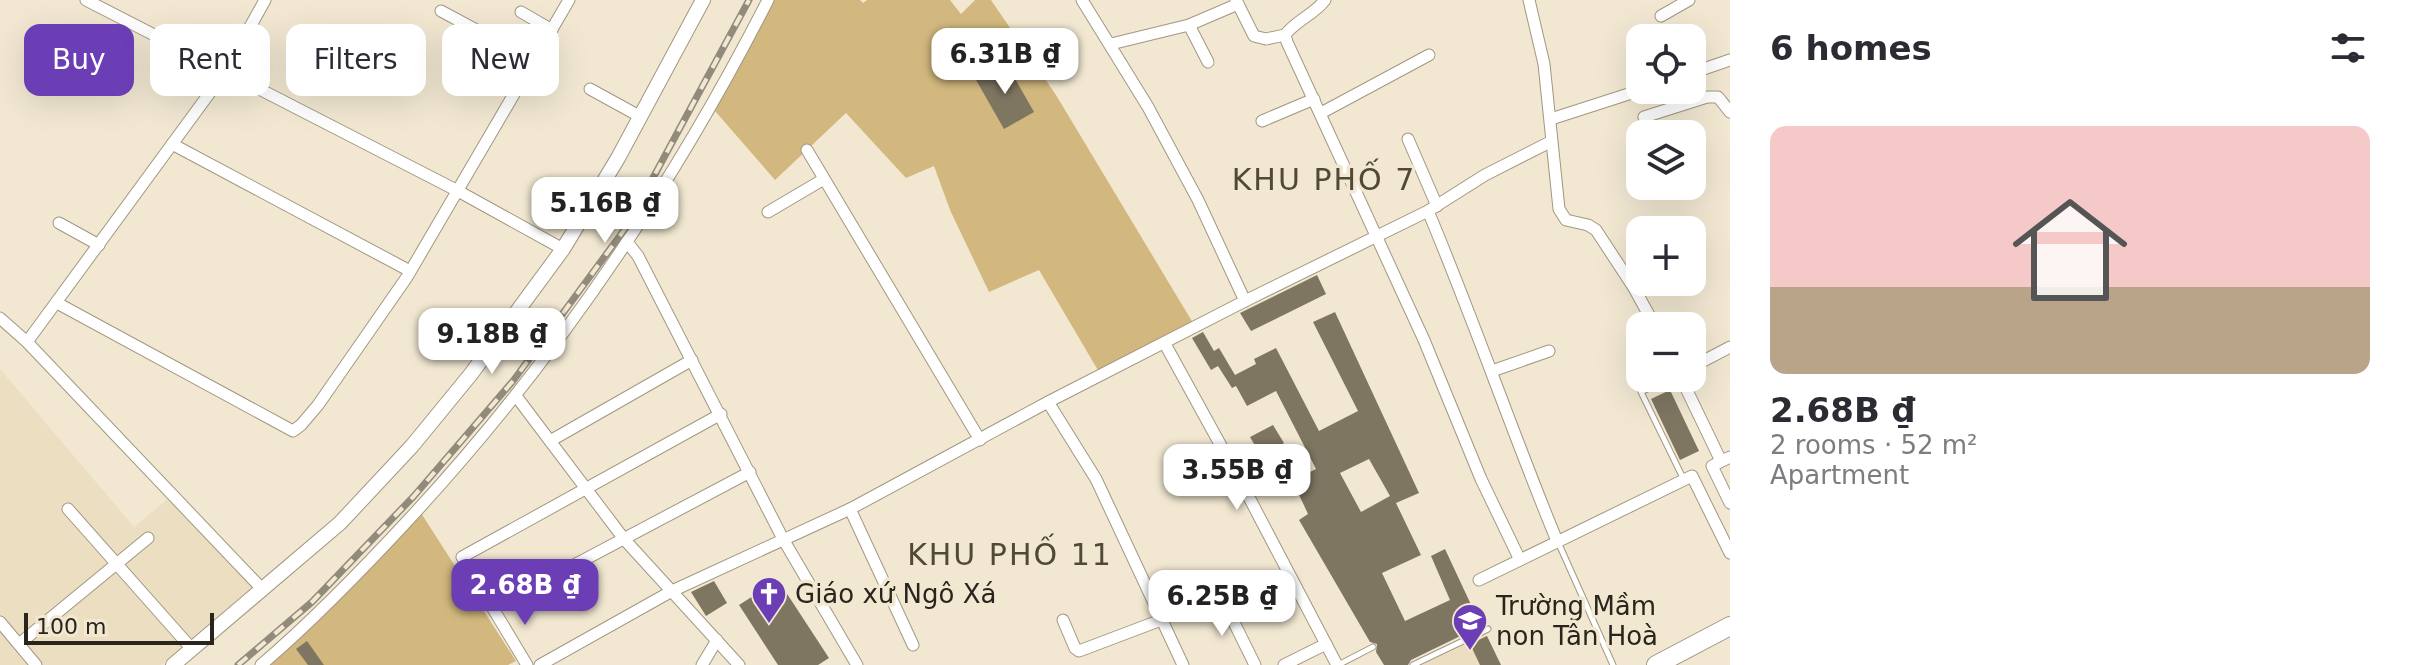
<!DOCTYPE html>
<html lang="en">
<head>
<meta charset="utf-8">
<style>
	body { margin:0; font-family:"DejaVu Sans",sans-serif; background:#f7f7f7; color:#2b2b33; height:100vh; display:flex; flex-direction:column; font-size:30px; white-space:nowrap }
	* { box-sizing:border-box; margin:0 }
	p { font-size:26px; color:#7c7c81 }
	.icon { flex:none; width:44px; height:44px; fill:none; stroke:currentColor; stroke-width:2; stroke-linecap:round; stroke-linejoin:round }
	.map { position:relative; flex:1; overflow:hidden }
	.sheet { display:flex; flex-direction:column; background:#fff; width:680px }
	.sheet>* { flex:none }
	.top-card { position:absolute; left:24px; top:24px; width:760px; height:72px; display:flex; gap:16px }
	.tools { position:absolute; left:1626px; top:24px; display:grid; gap:16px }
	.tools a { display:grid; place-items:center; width:80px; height:80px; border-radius:16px; background:#fff; box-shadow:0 8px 32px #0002; font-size:40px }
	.scale { position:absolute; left:24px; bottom:20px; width:190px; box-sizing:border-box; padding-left:8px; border:4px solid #29251d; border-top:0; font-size:22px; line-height:28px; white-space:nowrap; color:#29251d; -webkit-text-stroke:6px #f2e8d2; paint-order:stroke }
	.price { position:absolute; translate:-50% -68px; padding:0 18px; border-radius:16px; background:#fff; color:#222; font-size:26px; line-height:52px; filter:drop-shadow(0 2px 4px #0008) }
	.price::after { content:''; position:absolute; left:50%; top:48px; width:24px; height:18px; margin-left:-12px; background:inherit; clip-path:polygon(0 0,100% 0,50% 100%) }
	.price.active { background:#6b3eb6; color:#fff }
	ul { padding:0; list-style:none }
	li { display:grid; align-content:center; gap:16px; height:424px; padding:0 40px }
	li+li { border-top:2px solid #e1e1e2 }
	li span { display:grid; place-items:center; height:248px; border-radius:16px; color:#555 }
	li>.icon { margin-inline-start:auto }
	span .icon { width:144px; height:144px; fill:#fffc; stroke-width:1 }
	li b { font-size:34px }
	h2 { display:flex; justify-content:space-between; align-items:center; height:96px; padding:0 40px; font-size:34px }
	.tag { padding:0 28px; border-radius:16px; background:#fff; box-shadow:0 8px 32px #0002; font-size:28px; line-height:72px }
	.tag.active { background:#6b3eb6; color:#fff }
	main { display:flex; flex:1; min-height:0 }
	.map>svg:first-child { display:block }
	.built { fill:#ebdec1 }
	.green { fill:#d2b87e }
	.building { fill:#7f7662; fill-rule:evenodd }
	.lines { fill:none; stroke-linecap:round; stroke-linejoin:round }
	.service-casing { stroke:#a19783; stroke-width:7 }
	.minor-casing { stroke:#a19783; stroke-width:13 }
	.tertiary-casing { stroke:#a19783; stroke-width:16 }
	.trunk-casing { stroke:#a19783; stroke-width:20 }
	.service { stroke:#fff; stroke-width:5 }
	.minor { stroke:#fff; stroke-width:11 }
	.tertiary { stroke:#fff; stroke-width:14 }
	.trunk { stroke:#fff; stroke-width:18 }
	.rail-casing { stroke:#928b7c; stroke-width:7 }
	.rail { stroke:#f2e8d2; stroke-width:4; stroke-dasharray:12; stroke-linecap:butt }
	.labels { text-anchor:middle; stroke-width:7; stroke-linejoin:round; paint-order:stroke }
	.poi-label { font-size:26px; fill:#29251d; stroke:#f2e8d2; text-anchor:start }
	.quarter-label { font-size:30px; letter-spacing:2px; fill:#514836; stroke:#f2e8d2 }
</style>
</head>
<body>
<main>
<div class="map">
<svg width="1730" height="665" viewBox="0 0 1730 665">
	<rect width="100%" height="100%" fill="#f2e8d2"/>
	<g class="built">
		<path d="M0 369 134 527 169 498 254 588 161 665H0Z"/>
		<path d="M1485 633 1501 665H1419Z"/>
	</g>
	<g class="green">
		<path d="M773 0H860L863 3 867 0H950L961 14 975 0H991L1056 95 1193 323 1099 372 1039 270 989 292 950 210 934 166 906 178 846 113 775 180 715 111Z"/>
		<path d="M421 513 516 661 508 665H269L313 626Z"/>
	</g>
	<g class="building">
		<path d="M1006 63 1034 112 1004 129 976 80Z"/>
		<path d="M1317 275 1326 294 1251 331 1240 313Z"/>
		<path d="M1335 312 1419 493 1396 503 1421 555 1382 573 1405 621 1450 600 1431 556 1445 549 1481 626 1411 660 1408 665H1384L1376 652 1377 644 1370 642 1299 520 1308 514 1279 452 1286 448 1302 476 1316 469 1276 391 1247 406 1236 386 1232 388 1218 366 1211 370 1192 338 1203 332 1214 351 1219 348 1235 375 1256 364 1254 359 1276 348 1319 431 1358 411 1313 322ZM1369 459 1390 496 1361 512 1340 473Z"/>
		<path d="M1670 390 1699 451 1680 460 1651 399Z"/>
		<path d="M1273 425 1284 443 1261 456 1250 437Z"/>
		<path d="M778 580 829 658 818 665H778L739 605Z"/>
		<path d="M714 581 727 603 706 616 691 592Z"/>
		<path d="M1487 636 1501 665H1480L1470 644Z"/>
		<path d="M307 641 324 665H308L296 649Z"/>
	</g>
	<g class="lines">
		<defs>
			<g id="service">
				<path d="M1669 378 1641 392 1683 478"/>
				<path d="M1558 542 1613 665"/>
				<path d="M1338 665 1373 647"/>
				<path d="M1413 665 1488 629"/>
			</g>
			<g id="minor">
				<path d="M86 0 458 191 563 249"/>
				<path d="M1082 0 1148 107 1198 200 1245 301"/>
				<path d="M1236 0 1254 36 1266 39 1285 35"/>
				<path d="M1325 0C1314 15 1296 20 1285 35L1287 42 1424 340 1481 479 1520 560"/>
				<path d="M1529 0 1544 64 1559 209 1566 220 1588 225 1596 230 1634 288 1655 326"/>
				<path d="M441 11 534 61"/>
				<path d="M521 12 552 30"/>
				<path d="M1661 16 1689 0"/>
				<path d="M1189 25 1238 4"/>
				<path d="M1111 44 1189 25 1208 62"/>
				<path d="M496 58 527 74"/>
				<path d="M1692 73 1730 60"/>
				<path d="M590 89 641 117"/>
				<path d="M1321 113 1429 55"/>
				<path d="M1644 117 1707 97H1718L1730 112"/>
				<path d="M1551 119 1641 90"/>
				<path d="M1262 121 1314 99"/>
				<path d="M1408 139 1437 206"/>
				<path d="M172 144 410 271"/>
				<path d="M807 150 980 440"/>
				<path d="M1428 211C1474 320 1512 432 1557 541"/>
				<path d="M768 212 824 179"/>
				<path d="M59 223 99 245"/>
				<path d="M627 242 638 256 783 539 857 665"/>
				<path d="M57 303 293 431 301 425 318 405 407 277 569 0"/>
				<path d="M0 318 27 342"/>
				<path d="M1165 344 1242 484 1337 665"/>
				<path d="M1692 367 1730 347"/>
				<path d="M1492 371 1549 351"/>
				<path d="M1681 378 1721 461"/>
				<path d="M516 396 624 539 739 665"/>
				<path d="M1048 402 1096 479 1183 665"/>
				<path d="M550 441 692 360"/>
				<path d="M1730 457 1712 466 1730 503"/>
				<path d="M68 509 192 649"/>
				<path d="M850 509 913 645"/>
				<path d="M1479 580 1692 476 1730 553"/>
				<path d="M263 590 27 342 225 72 265 0"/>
				<path d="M1221 596 1255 665"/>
				<path d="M493 608 750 472"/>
				<path d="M1063 620 1075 648 1079 651 1161 620"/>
				<path d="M0 622 36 665"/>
				<path d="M19 644 148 538"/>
				<path d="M261 665C315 619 364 568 412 516 555 361 672 188 768 0"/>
				<path d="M527 665 462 557 721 414"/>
				<path d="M540 665 672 591 850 509 1048 402 1245 301 1428 211 1485 175 1550 142"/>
				<path d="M702 665 717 640"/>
				<path d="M1284 665 1326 644"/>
			</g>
			<path id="tertiary" d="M173 665 340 523 412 446 471 374 563 249 618 158 703 0"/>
			<path id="trunk" d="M1656 665 1730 626"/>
		</defs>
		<use href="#service" class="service-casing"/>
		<use href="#minor" class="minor-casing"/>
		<use href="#tertiary" class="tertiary-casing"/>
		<use href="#trunk" class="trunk-casing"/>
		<use href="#service" class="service"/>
		<use href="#minor" class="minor"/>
		<use href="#tertiary" class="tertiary"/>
		<use href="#trunk" class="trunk"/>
		<defs>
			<path id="rail" d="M238 665 312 602 414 496 513 381 627 226 749 0"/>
		</defs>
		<use href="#rail" class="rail-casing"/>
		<use href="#rail" class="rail"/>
	</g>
	<defs>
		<symbol id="church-pin" viewBox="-11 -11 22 30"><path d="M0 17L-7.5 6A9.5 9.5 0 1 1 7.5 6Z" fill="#6b3eb6" stroke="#f2e8d2"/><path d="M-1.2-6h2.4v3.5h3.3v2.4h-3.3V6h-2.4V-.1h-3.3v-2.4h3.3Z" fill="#fff"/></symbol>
		<symbol id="school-pin" viewBox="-11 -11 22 30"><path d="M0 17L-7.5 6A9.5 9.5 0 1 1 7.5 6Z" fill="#6b3eb6" stroke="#f2e8d2"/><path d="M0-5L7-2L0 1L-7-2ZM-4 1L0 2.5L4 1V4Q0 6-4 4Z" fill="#fff"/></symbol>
	</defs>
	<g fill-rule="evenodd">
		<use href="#church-pin" x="749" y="574" width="40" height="54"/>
		<use href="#school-pin" x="1450" y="601" width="40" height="54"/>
	</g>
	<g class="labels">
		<g class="poi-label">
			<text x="795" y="603">Giáo xứ Ngô Xá</text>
			<text x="1496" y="615">Trường Mầm<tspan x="1496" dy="30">non Tân Hoà</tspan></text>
		</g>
		<g class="quarter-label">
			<text x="1324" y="190">KHU PHỐ 7</text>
			<text x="1010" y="565">KHU PHỐ 11</text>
		</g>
	</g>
</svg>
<div class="tools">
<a><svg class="icon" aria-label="locate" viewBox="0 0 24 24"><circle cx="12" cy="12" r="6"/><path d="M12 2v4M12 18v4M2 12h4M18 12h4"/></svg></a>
<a><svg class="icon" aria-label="layers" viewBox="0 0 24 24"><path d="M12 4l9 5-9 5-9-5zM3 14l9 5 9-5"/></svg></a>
<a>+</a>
<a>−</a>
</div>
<div class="scale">100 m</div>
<b class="price" style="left:1005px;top:96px">6.31B ₫</b>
<b class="price" style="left:605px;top:245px">5.16B ₫</b>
<b class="price" style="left:492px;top:376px">9.18B ₫</b>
<b class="price" style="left:1237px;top:512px">3.55B ₫</b>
<b class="price active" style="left:525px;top:627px">2.68B ₫</b>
<b class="price" style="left:1222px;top:638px">6.25B ₫</b>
<div class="top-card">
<a class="tag active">Buy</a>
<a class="tag">Rent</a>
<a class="tag">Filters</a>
<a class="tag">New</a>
</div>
</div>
<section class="sheet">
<h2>6 homes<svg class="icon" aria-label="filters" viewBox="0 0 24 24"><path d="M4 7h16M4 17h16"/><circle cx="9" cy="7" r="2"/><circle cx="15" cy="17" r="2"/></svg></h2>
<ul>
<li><span style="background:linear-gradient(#f6c9c9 65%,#b9a48a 0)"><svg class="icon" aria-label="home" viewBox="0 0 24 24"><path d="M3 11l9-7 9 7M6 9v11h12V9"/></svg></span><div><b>2.68B ₫</b><p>2 rooms · 52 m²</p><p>Apartment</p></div></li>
</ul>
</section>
</main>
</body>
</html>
